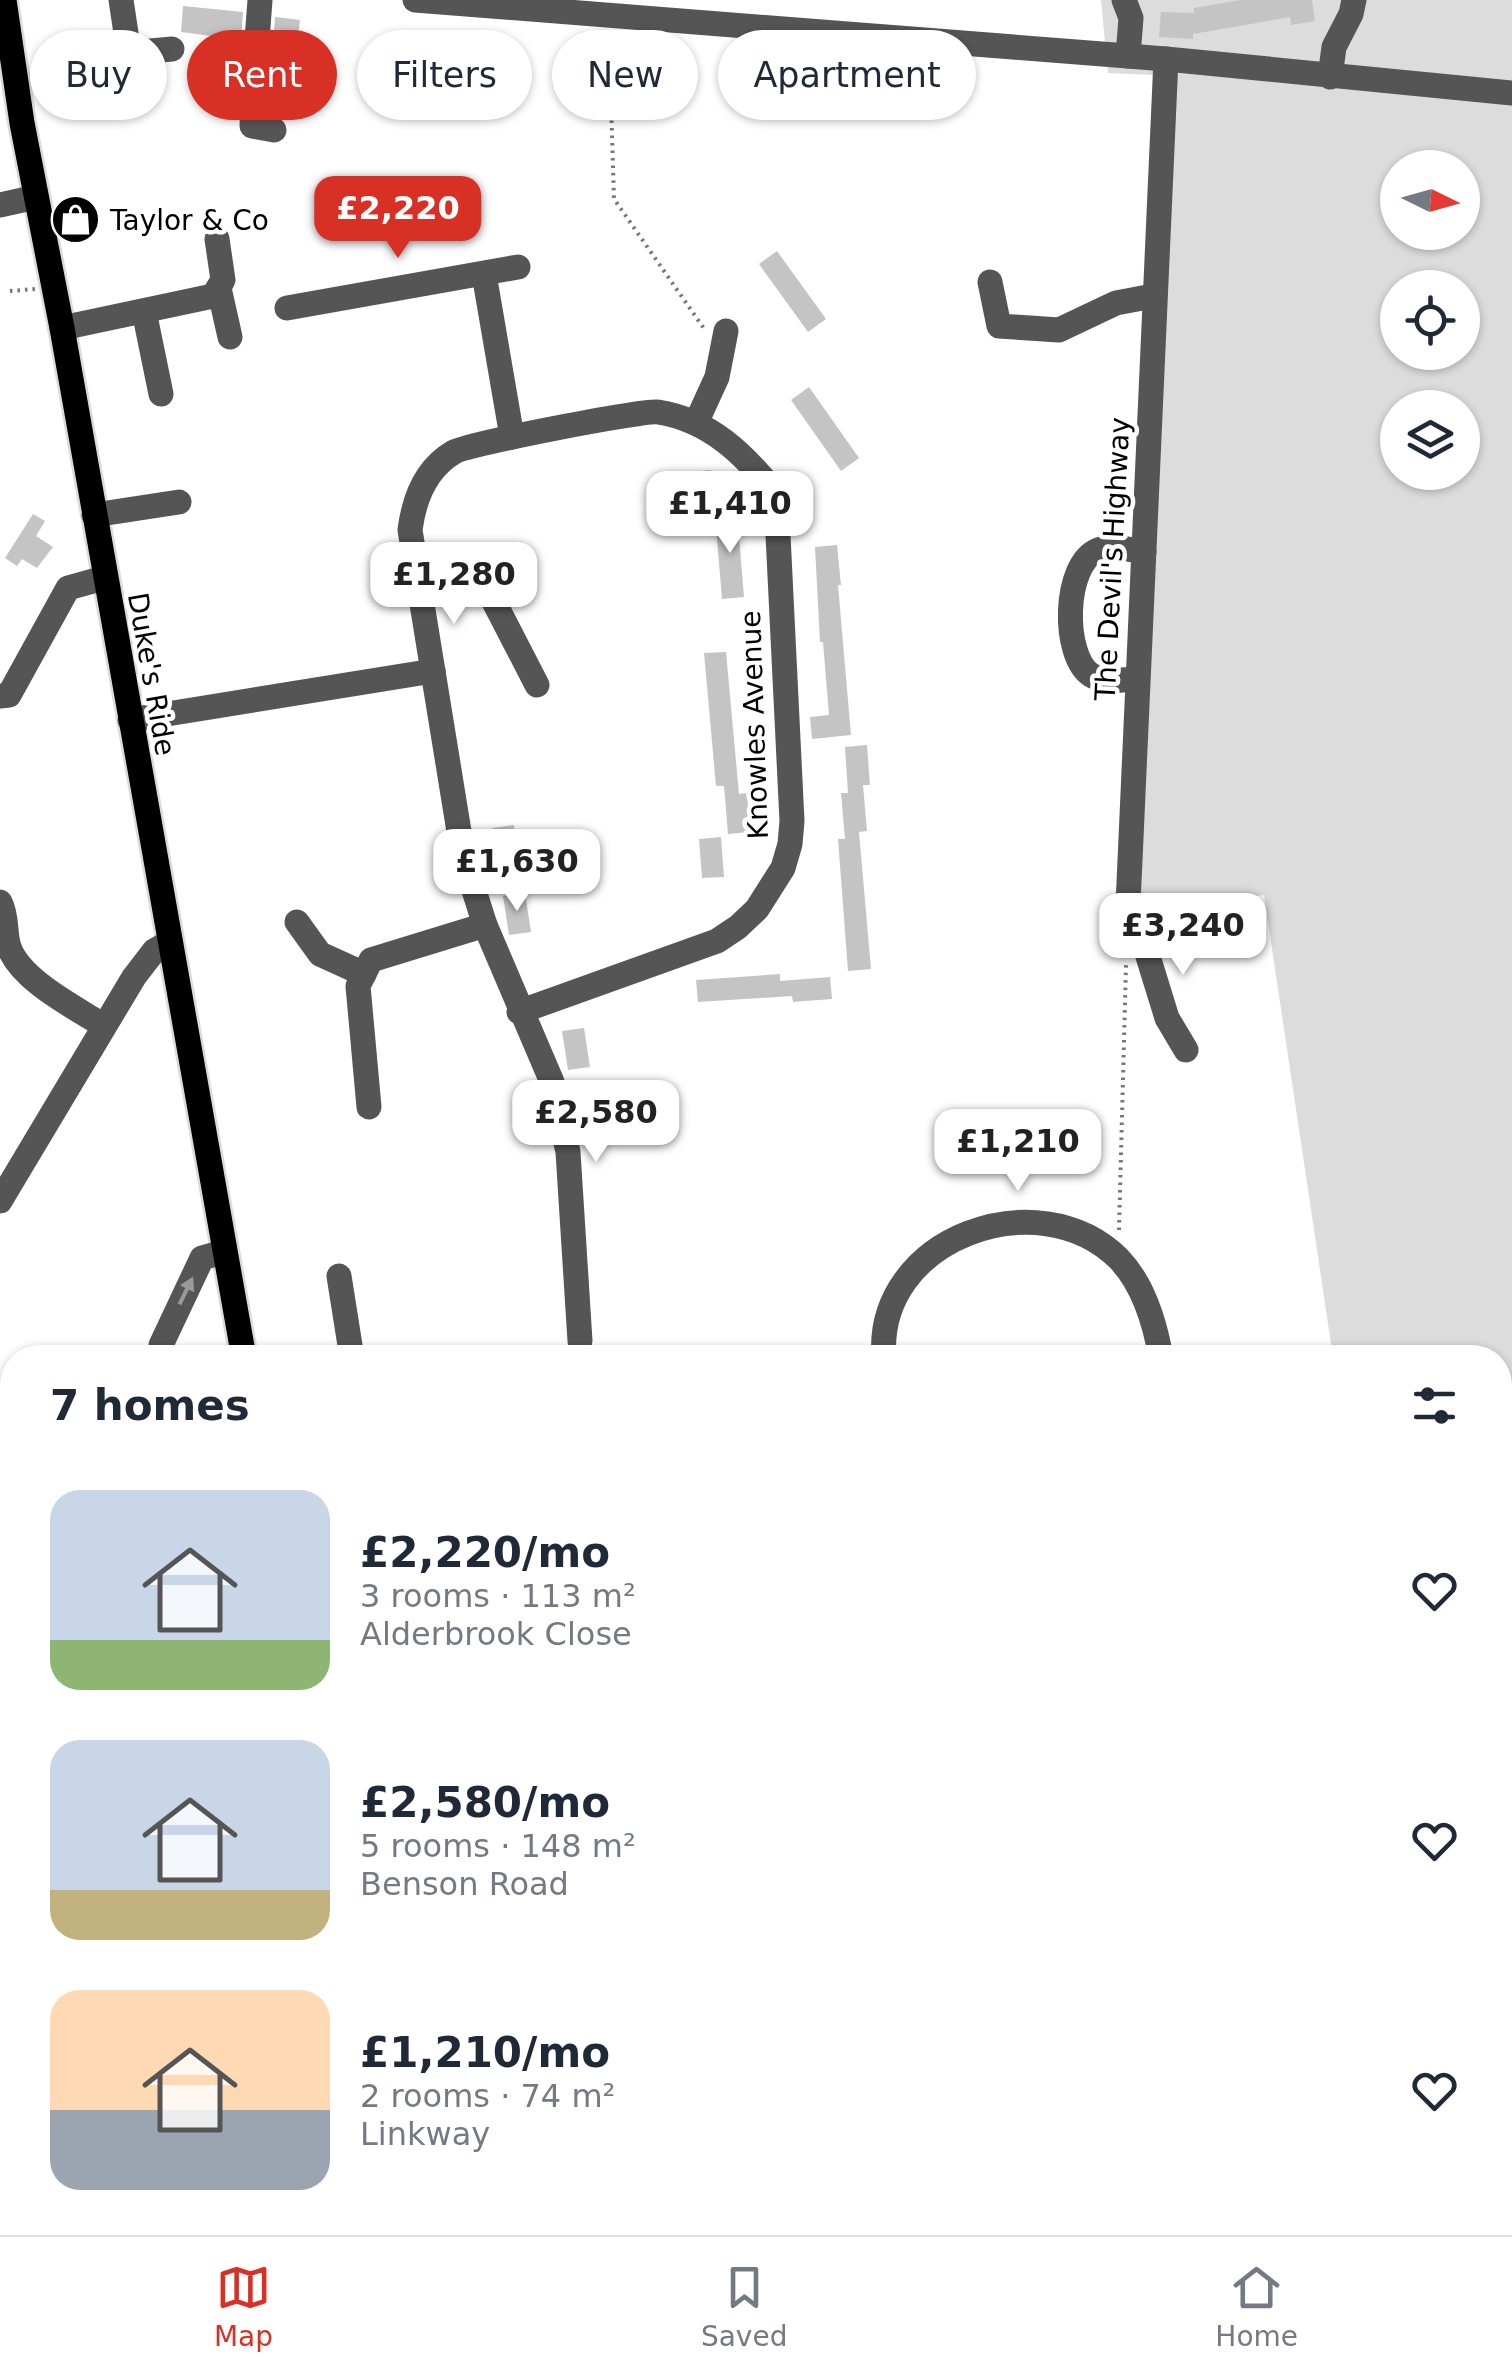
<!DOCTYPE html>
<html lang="en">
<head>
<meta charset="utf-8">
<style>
	body { margin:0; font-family:"DejaVu Sans",sans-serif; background:#f2f2f3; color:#1f2937; height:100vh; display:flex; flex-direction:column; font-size:38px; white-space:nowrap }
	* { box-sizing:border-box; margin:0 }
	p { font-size:32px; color:#747a83 }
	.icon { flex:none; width:55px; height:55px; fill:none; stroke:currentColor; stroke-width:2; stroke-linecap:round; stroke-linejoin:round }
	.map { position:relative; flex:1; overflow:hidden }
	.sheet { position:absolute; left:0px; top:1345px; width:1512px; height:890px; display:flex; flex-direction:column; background:#fff; border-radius:40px 40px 0 0; box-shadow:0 2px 8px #0004 }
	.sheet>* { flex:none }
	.guide { position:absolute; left:30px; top:30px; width:1000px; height:90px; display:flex; gap:20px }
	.needle { width:65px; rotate:95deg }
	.controls { position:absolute; left:1380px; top:150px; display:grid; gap:20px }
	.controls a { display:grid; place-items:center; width:100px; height:100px; border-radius:50%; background:#fff; box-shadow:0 2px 8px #0004; font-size:50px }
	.price { position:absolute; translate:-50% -85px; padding:0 22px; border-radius:20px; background:#fff; color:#222; font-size:32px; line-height:65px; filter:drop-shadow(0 2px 5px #0008) }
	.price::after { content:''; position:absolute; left:50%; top:60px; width:30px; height:22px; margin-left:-15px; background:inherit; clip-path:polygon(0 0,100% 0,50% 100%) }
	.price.selected { background:#d93025; color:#fff }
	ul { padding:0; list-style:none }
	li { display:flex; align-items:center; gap:30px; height:250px; padding:0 50px }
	li span { display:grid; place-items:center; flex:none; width:280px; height:200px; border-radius:30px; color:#555 }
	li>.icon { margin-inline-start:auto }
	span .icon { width:120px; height:120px; fill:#fffc; stroke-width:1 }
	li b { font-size:42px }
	h2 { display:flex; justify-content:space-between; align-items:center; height:120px; padding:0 50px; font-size:42px }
	.tag { padding:0 35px; border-radius:45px; background:#fff; box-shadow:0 2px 8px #0004; font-size:35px; line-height:90px }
	.tag.selected { background:#d93025; color:#fff }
	.tab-bar { display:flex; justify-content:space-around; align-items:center; height:140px; border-top:2px solid #e0e1e3; background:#fff; font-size:28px; color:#747a83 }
	.tab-bar a { display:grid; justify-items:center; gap:5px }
	.tab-bar .selected { color:#d93025 }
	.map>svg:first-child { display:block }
	.green { fill:#dcdcdc; fill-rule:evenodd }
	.building { fill:#c4c4c4 }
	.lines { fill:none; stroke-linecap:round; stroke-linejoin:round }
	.major-casing { stroke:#dbdbdb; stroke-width:30 }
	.path { stroke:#777; stroke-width:4; stroke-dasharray:2.5 5; stroke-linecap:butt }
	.minor { stroke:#555; stroke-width:25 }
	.major { stroke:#000; stroke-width:25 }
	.oneway { fill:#999 }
	.labels { text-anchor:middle; stroke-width:9; stroke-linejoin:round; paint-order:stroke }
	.poi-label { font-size:28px; fill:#000; stroke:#fff; text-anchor:start }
	.street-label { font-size:28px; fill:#000; stroke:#fff }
</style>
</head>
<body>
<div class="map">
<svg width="1512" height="2235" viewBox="0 0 1512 2235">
	<rect width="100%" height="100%" fill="#fff"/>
	<path class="green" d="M1101 0H1512V1606L1500 1607V1358L1333 1357 1264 895 1141 912 1156 75 1108 73ZM1398 168H1462V232H1398ZM1398 288H1462V352H1398ZM1398 408H1462V472H1398Z"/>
	<g class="building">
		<path d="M1240 0H1312L1315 21 1291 25 1290 17 1193 34V39L1159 37 1161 12 1194 13V8Z"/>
		<path d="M183 6 243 12 241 40 181 32Z"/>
		<path d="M275 17 300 20 297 47 273 45Z"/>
		<path d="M777 251 826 319 808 332 759 264Z"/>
		<path d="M809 387 859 458 841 471 791 400Z"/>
		<path d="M711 470 713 492 674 496 672 474Z"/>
		<path d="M737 513 744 597 722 599 715 515Z"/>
		<path d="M33 514 45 521 36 536 53 547 37 568 22 559 17 566 5 558Z"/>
		<path d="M837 545 841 585H838L851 735 812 739 810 717 829 715 823 642H820L815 547Z"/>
		<path d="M726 652 739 794 747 793 750 832 728 834 724 786H716L704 653Z"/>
		<path d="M867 745 870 785H863L867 831 859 832 871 969 848 971 838 839H845L841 793H848L845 747Z"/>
		<path d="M514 825 519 862 497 865 492 828Z"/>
		<path d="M721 837 724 877 702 878 699 839Z"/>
		<path d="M525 893 531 932 509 935 503 896Z"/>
		<path d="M780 974V981L830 977 832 999 793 1002 792 996 698 1002 696 980Z"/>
		<path d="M584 1028 590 1067 568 1070 562 1031Z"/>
	</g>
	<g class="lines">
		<defs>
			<g id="major">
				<path d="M4 0 22 123 62 328 244 1358"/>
				<path d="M400 2222 402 2235"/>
			</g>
		</defs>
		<use href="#major" class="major-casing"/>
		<g class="path">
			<path d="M609 38 614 199 705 330"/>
			<path d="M10 291 35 289"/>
			<path d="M1119 1230 1126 965"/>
		</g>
		<g class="minor">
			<path d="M121 0 129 53 172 49"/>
			<path d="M415 0 1166 59 1512 93"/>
			<path d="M1124 0 1131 18 1128 56"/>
			<path d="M1166 59 1128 905 1136 937 1146 950 1167 1018 1186 1050"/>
			<path d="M1330 77 1334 47 1351 14 1354 0"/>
			<path d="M201 78 254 80 260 0"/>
			<path d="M254 80 252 126 274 130"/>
			<path d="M0 205 36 197"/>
			<path d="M484 274 512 437"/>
			<path d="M990 282 999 326 1059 330 1116 303 1153 296"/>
			<path d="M219 288 230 337"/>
			<path d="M287 308 518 267"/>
			<path d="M144 311 161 394"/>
			<path d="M62 328 213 296 223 280 217 239"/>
			<path d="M696 423 717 377 726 331"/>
			<path d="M94 515 179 502"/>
			<path d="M420 588 469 586 490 594 537 685"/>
			<path d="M1137 679C1121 680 1104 683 1091 675 1062 656 1063 564 1098 550 1112 544 1130 550 1144 552"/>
			<path d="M0 696 9 695 68 588 104 578"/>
			<path d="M130 720 433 671"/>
			<path d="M0 902C8 918 4 932 9 947 20 980 76 1008 104 1026"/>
			<path d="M297 922 320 954 364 974"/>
			<path d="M519 1012 717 941 738 927 757 909 783 868 790 844 792 821 776 494C745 455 710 420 658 412 643 410 467 444 454 452 425 469 414 499 410 530L463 856 485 925 552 1082 568 1152 580 1341"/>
			<path d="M369 1107 358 986 371 960 485 925"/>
			<path d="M0 1201 134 977 154 951 170 942"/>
			<path d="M339 1276 352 1358"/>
			<path d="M161 1345 202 1258 223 1252"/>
			<path d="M884 1358C874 1238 1039 1179 1119 1259 1144 1285 1155 1323 1161 1358"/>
			<path d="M1500 1725 1512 1723"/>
			<path d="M1500 1803 1511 1892"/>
			<path d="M1500 2057 1512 2058"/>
			<path d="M590 2222 592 2235"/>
			<path d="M852 2222 853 2235"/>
			<path d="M1237 2222 1238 2235"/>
			<path d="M1437 2222 1439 2235"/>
			<path d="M343 2235 344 2222"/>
		</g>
		<use href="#major" class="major"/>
	</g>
	<defs><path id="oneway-solid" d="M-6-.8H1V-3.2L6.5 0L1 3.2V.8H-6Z" transform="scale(2.5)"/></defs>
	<use class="oneway" href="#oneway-solid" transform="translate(186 1291) rotate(-64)"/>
	<defs>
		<symbol id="shop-disc" viewBox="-11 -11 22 22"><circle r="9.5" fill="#000" stroke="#fff"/><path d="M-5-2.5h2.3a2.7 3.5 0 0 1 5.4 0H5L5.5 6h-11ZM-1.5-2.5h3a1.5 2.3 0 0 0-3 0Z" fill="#fff"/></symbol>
	</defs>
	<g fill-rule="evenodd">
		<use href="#shop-disc" x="48" y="192" width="55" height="55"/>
	</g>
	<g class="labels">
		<g class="poi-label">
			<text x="110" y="230">Taylor &amp; Co</text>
		</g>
		<g class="street-label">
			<text transform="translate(1112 559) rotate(-87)" y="10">The Devil's Highway</text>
			<text transform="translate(152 674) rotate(80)" y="10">Duke's Ride</text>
			<text transform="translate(754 725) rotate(-92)" y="10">Knowles Avenue</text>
		</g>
	</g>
</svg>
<div class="controls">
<a><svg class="needle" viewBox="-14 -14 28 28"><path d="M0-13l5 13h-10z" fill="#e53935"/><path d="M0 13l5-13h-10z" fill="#747a83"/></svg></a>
<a><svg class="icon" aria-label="locate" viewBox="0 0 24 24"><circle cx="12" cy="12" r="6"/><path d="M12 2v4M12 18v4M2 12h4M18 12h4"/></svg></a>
<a><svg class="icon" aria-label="layers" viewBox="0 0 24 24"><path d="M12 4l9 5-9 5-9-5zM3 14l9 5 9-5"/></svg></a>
</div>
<b class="price selected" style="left:398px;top:261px">£2,220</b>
<b class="price" style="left:730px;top:556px">£1,410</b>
<b class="price" style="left:454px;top:627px">£1,280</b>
<b class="price" style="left:517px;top:914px">£1,630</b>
<b class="price" style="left:1183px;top:978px">£3,240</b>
<b class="price" style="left:596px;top:1165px">£2,580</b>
<b class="price" style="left:1018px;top:1194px">£1,210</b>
<div class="guide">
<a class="tag">Buy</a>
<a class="tag selected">Rent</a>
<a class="tag">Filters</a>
<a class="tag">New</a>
<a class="tag">Apartment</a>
</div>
<section class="sheet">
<h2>7 homes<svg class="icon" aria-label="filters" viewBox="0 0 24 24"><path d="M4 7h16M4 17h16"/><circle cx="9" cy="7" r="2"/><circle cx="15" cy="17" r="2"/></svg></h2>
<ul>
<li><span style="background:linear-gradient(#c9d6e8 75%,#8fb573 0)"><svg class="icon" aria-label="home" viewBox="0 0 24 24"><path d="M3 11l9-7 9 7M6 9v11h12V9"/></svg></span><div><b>£2,220/mo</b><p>3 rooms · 113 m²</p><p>Alderbrook Close</p></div><svg class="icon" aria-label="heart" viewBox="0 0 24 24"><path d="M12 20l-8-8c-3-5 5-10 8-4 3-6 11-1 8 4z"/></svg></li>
<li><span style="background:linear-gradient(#c9d6e8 75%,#c2b280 0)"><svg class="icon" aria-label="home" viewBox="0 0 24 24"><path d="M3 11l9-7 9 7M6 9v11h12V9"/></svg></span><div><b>£2,580/mo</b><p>5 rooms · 148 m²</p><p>Benson Road</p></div><svg class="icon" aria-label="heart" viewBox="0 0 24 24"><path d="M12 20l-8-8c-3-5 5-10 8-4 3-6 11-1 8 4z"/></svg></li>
<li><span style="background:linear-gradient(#ffd9b3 60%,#9aa5b1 0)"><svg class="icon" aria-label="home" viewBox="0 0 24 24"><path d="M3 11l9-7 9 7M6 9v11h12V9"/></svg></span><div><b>£1,210/mo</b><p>2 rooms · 74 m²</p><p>Linkway</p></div><svg class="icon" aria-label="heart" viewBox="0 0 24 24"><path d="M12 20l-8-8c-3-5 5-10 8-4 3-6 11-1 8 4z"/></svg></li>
</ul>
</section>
</div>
<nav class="tab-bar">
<a class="selected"><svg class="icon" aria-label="map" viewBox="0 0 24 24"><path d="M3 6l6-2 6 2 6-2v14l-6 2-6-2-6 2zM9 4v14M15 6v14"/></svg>Map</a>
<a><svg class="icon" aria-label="saved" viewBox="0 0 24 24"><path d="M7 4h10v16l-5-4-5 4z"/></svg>Saved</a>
<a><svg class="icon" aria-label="home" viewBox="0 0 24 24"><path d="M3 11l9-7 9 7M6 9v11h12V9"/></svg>Home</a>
</nav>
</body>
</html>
